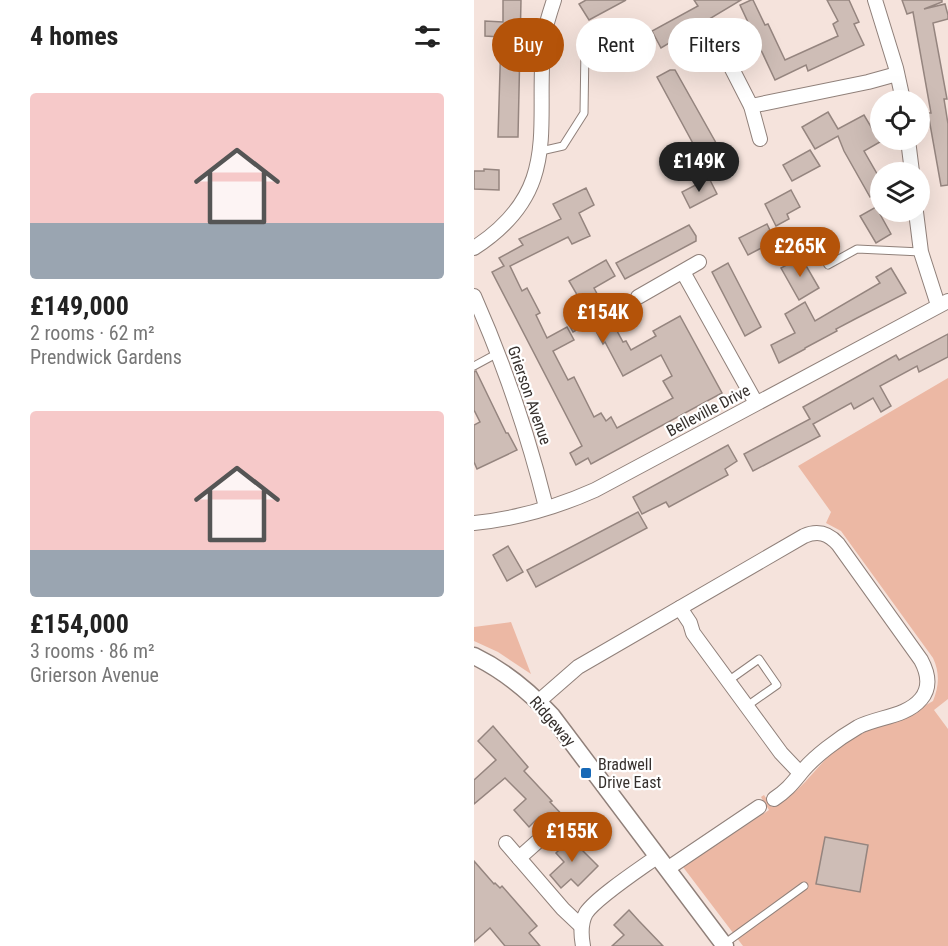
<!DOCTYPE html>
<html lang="en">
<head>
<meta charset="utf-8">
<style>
	body { margin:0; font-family:"Roboto Condensed",sans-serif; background:#f6f6f6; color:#222; height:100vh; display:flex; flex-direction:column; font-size:22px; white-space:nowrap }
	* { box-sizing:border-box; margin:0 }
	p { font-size:20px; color:#767676 }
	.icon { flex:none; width:33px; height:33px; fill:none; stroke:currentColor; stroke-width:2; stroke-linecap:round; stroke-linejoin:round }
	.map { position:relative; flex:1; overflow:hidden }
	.sheet { display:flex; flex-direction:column; background:#fff; width:474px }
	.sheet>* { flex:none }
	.hud { position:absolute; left:18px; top:18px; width:366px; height:54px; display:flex; gap:12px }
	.controls { position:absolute; left:396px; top:90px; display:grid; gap:12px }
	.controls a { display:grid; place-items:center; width:60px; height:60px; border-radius:50%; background:#fff; box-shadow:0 6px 24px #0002; font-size:30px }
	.price { position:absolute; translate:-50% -51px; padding:0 14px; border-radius:21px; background:#b45309; color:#fff; font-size:20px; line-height:39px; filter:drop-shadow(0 2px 3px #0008) }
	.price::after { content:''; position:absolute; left:50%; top:36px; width:18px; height:14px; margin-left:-9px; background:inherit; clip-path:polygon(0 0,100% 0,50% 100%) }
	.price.selected { background:#222; color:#fff }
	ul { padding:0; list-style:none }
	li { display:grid; align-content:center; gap:12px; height:318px; padding:0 30px }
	li span { display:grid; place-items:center; height:186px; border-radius:6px; color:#555 }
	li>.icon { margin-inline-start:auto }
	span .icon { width:108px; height:108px; fill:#fffc; stroke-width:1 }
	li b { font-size:26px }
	h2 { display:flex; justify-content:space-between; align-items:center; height:72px; padding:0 30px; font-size:26px }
	.chip { padding:0 21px; border-radius:27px; background:#fff; box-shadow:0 6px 24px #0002; font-size:21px; line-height:54px }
	.chip.selected { background:#b45309; color:#fff }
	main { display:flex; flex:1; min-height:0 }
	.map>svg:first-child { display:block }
	.green { fill:#ecb8a4 }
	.building { fill:#cebdb6; stroke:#95857f; stroke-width:1.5 }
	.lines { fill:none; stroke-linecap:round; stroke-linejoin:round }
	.service-casing { stroke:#90807a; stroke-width:9 }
	.minor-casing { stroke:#90807a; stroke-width:16 }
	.tertiary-casing { stroke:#90807a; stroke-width:19 }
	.service { stroke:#fff; stroke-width:7 }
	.minor { stroke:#fff; stroke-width:14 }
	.tertiary { stroke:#fff; stroke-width:16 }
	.poi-dot { fill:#1769b7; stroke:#fff; stroke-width:2 }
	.labels { text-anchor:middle; stroke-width:4.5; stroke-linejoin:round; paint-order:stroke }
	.street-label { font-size:16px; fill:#36302d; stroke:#fff }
	.poi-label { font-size:16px; fill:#36302d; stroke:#fff; text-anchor:start }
</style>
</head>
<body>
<main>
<section class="sheet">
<h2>4 homes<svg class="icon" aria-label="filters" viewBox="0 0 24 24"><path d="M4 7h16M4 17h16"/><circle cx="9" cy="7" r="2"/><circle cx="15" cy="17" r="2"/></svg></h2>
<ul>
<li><span style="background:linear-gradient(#f6c9c9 70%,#9aa5b1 0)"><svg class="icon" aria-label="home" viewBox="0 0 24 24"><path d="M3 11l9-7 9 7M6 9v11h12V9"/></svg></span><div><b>£149,000</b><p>2 rooms · 62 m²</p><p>Prendwick Gardens</p></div></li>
<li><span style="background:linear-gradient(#f6c9c9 75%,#9aa5b1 0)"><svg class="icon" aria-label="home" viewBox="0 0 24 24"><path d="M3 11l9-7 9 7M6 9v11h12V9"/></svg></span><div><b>£154,000</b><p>3 rooms · 86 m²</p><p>Grierson Avenue</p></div></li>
</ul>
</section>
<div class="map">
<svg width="474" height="946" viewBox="0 0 474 946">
	<rect width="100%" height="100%" fill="#f5e3dc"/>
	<g class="green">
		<path d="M474 378V699L460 710 474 729V946H269L209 867 295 810 287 797 290 795 298 807C307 801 317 796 325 788 341 773 352 755 371 743 398 725 431 719 459 701 465 686 466 673 459 658L367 531 352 523 357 512 324 466Z"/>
		<path d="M37 622 57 674 24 652 0 641V627Z"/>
	</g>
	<g class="building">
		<path d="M29 0H47L44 137H24L27 37 11 36V21L29 22Z"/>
		<path d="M112 0H152L115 20 105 4Z"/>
		<path d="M220 0H267L187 48 178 31 224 6Z"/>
		<path d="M277 0H279L291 25 294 24 311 60 364 36 359 24 364 21 353 0H375L385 22 380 24 390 45 334 71 332 65 301 80 266 5Z"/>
		<path d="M428 0H468V2L450 9 471 4 474 15V19L459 23 473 99H470L474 124V185L467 186 454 113H457L439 12 433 14Z"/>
		<path d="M196 70H201L246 150 228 160 183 77Z"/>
		<path d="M354 112 364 129 390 115 406 142 390 151 406 179V191L396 197 370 151 364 136 341 149 328 127Z"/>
		<path d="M336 150 346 166 318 181 309 165Z"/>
		<path d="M10 169 25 170V190L0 189V171H10Z"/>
		<path d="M235 178 243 194 216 208 208 192Z"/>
		<path d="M112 188 120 205 105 213 116 236 98 244 94 237 36 266 48 291 53 288 66 313 62 315 73 338 93 327 100 340 79 351 94 380 100 377 120 417 127 413 132 421 137 417 143 428 199 398 189 381 198 376 187 355 149 376 131 342 129 344 117 322 99 332 93 321 112 310 95 281 132 260 141 276 120 288 149 342 152 341 157 350 182 336 179 331 206 316 248 393 117 464 114 458 102 465 96 453 108 446 18 272 30 266 25 258 49 245 45 239 87 219 79 204Z"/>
		<path d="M317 190 326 207 313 214 315 219 302 226 291 204Z"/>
		<path d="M402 207 417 234 402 243 386 216Z"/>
		<path d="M293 224 301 241 274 255 265 238Z"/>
		<path d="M215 225 222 236V241L151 279 142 263Z"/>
		<path d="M327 257 345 288 325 300 307 268Z"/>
		<path d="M254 263 287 327 271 336 238 272Z"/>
		<path d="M417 268 432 293 383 318 362 329 363 331 331 348V349L305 363 297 345 321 333 311 314 331 302 341 321 406 283 402 277Z"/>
		<path d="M474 334V357L445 372 443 366 406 386 417 406 407 412 399 398 380 409 377 403 339 424 346 436 279 471 270 454 336 419 329 407 422 355 425 360Z"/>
		<path d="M2 371 32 433H34L43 450 3 469 0 462V425L6 422 0 410V372Z"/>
		<path d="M254 445 263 461 251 469 254 475 195 507 192 502 168 514 159 497Z"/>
		<path d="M164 512 173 528 62 587 53 570Z"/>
		<path d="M34 546 49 572 33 581 19 555Z"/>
		<path d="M19 726 54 767 50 771 78 801 76 802 95 822 82 834 65 817 55 827 40 810 52 799 31 778 0 804V780L22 760 4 741Z"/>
		<path d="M91 833 124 866 104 886 97 879 87 888 76 875 90 862 82 853 86 849 81 843Z"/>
		<path d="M351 837 394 845 386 892 342 884Z"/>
		<path d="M0 861 20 884 21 883 26 888 28 886 63 926 55 933 66 946H31L16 928 0 942Z"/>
		<path d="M155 910 165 921 189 946H138L150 935 140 925Z"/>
	</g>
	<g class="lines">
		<defs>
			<g id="service">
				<path d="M67 151 89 146 110 113 111 47"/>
				<path d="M344 248 354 265 383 249 447 252"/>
				<path d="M0 366 24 353"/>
				<path d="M254 681 285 659 303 685 273 706"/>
				<path d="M250 944 330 886"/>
			</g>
			<g id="minor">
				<path d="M401 0 422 68 429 100"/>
				<path d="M255 63 277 106 286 139"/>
				<path d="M277 106 394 82 423 74"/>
				<path d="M434 140 438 172"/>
				<path d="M442 212 447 252 464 305"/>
				<path d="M0 248C91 189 60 124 70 36 72 24 76 12 80 0"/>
				<path d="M209 272 282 403"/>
				<path d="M0 296C31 366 54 434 72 507"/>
				<path d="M164 297 225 262"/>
				<path d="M0 523C41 519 83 507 121 490L474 301"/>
				<path d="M206 608 216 623 219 633 307 753 326 773"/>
				<path d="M65 701 104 667 330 536C344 530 354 533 364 544L447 660C454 673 457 687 447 699 432 717 403 717 384 727 365 738 339 757 326 774 317 785 312 791 300 799"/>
				<path d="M32 843 89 909 107 926"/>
				<path d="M45 858 63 842"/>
				<path d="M193 869 285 807"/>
				<path d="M109 946C107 935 106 924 112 913 123 897 166 869 184 856"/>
			</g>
			<path id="tertiary" d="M0 656C31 671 55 691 78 716L251 946"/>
		</defs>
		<use href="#service" class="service-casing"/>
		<use href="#minor" class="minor-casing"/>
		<use href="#tertiary" class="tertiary-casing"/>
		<use href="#service" class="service"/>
		<use href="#minor" class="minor"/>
		<use href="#tertiary" class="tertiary"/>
	</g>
	<rect class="poi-dot" x="106" y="767" width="12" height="12" rx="3"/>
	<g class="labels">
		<g class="street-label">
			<text transform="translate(56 395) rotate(71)" y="6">Grierson Avenue</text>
			<text transform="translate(234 410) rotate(-28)" y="6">Belleville Drive</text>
			<text transform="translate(79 721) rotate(49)" y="6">Ridgeway</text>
		</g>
		<g class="poi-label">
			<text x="124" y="770">Bradwell<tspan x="124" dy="18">Drive East</tspan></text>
		</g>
	</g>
</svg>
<div class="controls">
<a><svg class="icon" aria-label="locate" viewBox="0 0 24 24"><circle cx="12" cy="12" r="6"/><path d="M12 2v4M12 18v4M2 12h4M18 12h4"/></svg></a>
<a><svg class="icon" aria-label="layers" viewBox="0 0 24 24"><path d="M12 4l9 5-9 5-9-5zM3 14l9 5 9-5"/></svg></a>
</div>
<b class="price selected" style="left:225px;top:193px">£149K</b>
<b class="price" style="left:326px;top:278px">£265K</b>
<b class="price" style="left:129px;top:344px">£154K</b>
<b class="price" style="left:98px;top:863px">£155K</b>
<div class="hud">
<a class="chip selected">Buy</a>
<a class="chip">Rent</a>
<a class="chip">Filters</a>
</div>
</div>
</main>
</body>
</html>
